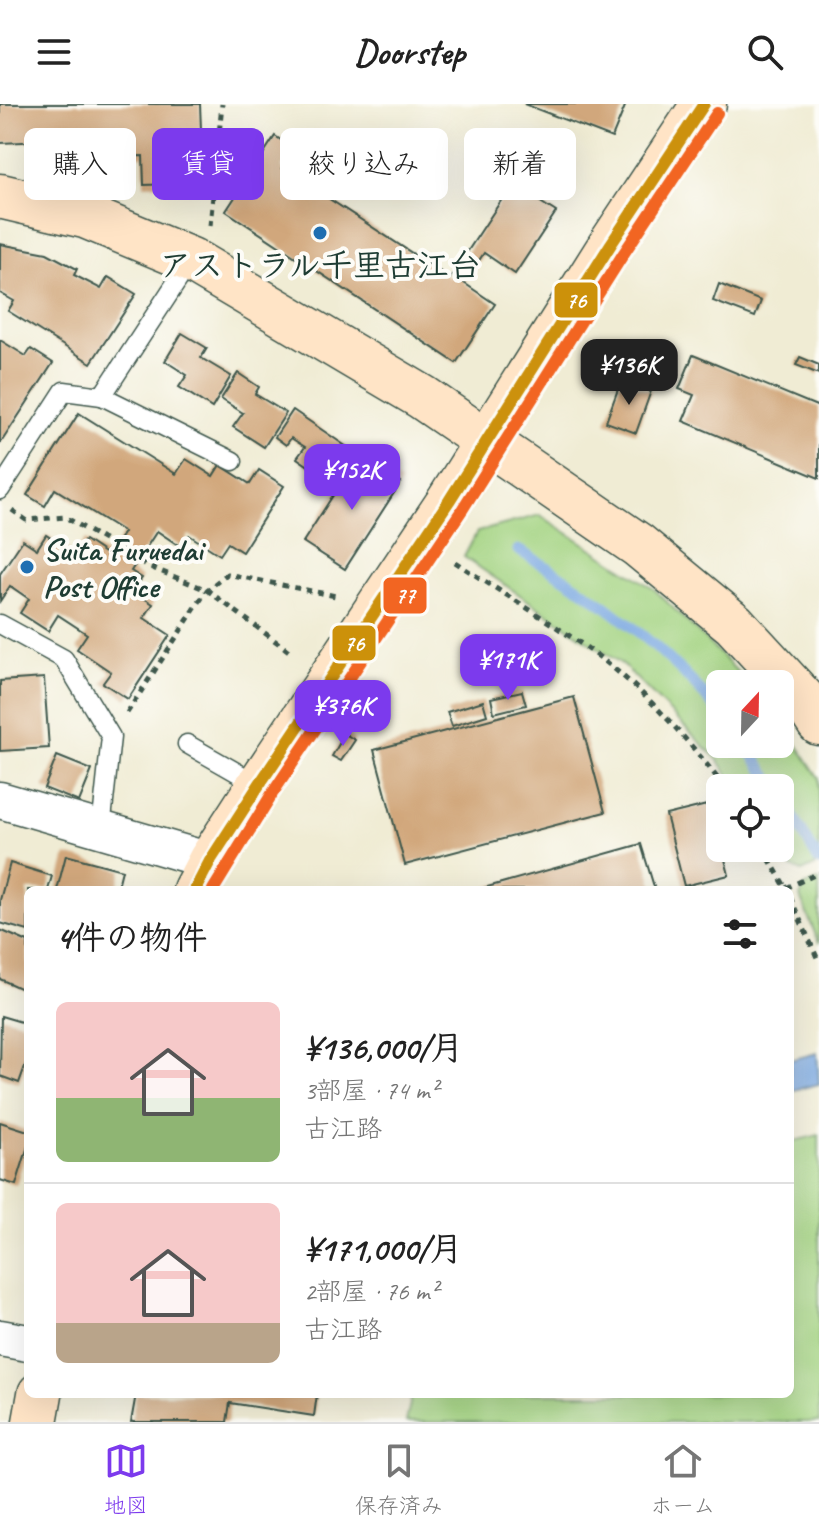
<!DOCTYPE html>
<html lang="ja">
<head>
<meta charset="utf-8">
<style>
	body { margin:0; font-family:Caveat,"Klee One",sans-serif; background:#f2f2f2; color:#222; height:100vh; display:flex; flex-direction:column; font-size:30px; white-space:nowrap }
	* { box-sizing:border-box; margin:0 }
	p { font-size:26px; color:#767676 }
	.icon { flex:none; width:44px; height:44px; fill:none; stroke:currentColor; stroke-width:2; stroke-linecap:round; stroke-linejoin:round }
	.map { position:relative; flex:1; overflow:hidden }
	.sheet { position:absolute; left:24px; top:782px; width:770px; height:512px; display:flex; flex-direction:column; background:#fff; border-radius:12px; box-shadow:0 8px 32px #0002 }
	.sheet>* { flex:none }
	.hud { position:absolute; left:24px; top:24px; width:772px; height:72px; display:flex; gap:16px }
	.needle { width:52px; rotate:22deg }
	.tools { position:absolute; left:706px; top:566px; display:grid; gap:16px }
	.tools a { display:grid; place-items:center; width:88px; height:88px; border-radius:12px; background:#fff; box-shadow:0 8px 32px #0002; font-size:40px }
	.price { position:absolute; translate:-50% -68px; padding:0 18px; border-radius:16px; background:#7c3aed; color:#fff; font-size:26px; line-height:52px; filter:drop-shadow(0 2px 4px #0008) }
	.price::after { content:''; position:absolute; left:50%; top:48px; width:24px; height:18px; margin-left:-12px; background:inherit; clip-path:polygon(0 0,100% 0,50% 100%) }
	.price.current { background:#222; color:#fff }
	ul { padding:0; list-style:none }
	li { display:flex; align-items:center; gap:24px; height:200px; padding:0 32px }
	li+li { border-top:2px solid #e0e0e0 }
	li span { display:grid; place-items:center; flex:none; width:224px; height:160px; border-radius:12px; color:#555 }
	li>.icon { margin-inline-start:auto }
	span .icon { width:96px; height:96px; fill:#fffc; stroke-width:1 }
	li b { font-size:34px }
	h2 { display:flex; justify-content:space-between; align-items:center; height:96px; padding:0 32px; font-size:34px }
	.pill { padding:0 28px; border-radius:12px; background:#fff; box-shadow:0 8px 32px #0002; font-size:28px; line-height:72px }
	.pill.current { background:#7c3aed; color:#fff }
	header { display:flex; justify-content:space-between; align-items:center; height:104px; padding:0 32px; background:#fff; font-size:36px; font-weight:700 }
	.dock { display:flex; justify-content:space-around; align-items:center; height:112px; border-top:2px solid #e0e0e0; background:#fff; font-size:22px; color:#767676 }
	.dock a { display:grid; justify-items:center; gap:4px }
	.dock .current { color:#7c3aed }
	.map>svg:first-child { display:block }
	.green { fill:#a3d381; stroke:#61885a; stroke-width:2 }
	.water { fill:#76a5e0; stroke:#4a718a; stroke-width:2 }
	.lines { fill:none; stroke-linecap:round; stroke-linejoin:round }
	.stream { stroke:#76a5e0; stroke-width:11 }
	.building { fill:#d1a77c }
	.lane-casing { stroke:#3e574c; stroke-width:21 }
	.street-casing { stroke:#3e574c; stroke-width:39 }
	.secondary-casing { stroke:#3e574c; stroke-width:47 }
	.path { stroke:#3e574c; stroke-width:5; stroke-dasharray:6 6; stroke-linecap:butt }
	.lane { stroke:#fff; stroke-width:18 }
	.street { stroke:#fff; stroke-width:36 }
	.secondary { stroke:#ffe4c6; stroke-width:44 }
	.bus-1-casing { stroke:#fdfcf7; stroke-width:18 }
	.bus-2-casing { stroke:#fdfcf7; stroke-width:18 }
	.bus-1 { stroke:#cc910a; stroke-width:12 }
	.bus-2 { stroke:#f26522; stroke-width:12 }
	.poi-dot { fill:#1f6fb2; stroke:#fdfcf7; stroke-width:3 }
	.labels { text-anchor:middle; stroke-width:8; stroke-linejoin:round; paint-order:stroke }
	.poi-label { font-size:32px; font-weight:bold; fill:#1f3d34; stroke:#fdfcf7 }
	.line-badge { stroke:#fdfcf7; stroke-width:3 }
	.badge-label { font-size:22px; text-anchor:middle; font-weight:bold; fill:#fff }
</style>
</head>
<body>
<header><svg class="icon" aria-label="menu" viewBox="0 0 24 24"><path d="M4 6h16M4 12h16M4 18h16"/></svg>Doorstep<svg class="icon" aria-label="search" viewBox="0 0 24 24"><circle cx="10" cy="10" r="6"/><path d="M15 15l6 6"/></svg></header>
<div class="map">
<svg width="819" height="1318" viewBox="0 0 819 1318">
	<rect width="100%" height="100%" fill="#fdfcf7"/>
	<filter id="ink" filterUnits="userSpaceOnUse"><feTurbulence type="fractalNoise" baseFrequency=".0125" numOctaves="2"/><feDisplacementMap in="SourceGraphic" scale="16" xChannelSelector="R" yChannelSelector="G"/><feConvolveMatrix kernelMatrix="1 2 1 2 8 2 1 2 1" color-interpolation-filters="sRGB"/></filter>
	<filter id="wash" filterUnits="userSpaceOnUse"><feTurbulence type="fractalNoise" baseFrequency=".006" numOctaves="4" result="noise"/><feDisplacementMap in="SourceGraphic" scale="32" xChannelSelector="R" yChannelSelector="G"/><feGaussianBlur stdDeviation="1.8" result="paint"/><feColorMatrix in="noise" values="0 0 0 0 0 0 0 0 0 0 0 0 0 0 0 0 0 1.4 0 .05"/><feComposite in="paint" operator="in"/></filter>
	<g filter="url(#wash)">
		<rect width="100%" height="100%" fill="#f0ecd4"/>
		<g class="green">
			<path d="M540 411 654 485 750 580H720V640H780V615L819 674V760L802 768 785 760 775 744H780V684H736L720 658 623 561 464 453 477 428Z"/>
			<path d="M819 776V839L800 793 804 783Z"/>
			<path d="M819 1031V1318H406L412 1290H790V1038Z"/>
		</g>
		<path class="water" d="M817 949 819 980 790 987V956Z"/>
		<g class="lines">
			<g class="stream">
				<path d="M518 446C594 489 664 541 720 609"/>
				<path d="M745 640 776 684"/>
				<path d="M780 690 819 757"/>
			</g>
		</g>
		<g id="blocks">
			<g class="building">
				<path d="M0 0H200L203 79 144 81 143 52 70 54 69 36 0 39Z"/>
				<path d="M524 0H626L612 34Z"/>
				<path d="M275 32 294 45 282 64 450 174 512 80 556 108 515 170 484 149 464 179 495 200 456 259 226 107Z"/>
				<path d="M0 140 47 149 77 165 74 171 101 185 108 173 136 190 91 259 8 207 14 197 0 189Z"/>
				<path d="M719 180 761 197 755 213 713 197Z"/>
				<path d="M182 229 207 244 201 254 231 272 212 304 179 283 187 271 165 257Z"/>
				<path d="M0 236 26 252 31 245 53 259 0 340Z"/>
				<path d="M693 251 819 303V374L683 317 694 291 679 285Z"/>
				<path d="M800 253 819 261V270L796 261Z"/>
				<path d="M238 269 259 283 255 290 286 309 264 343 233 323 243 309 221 295Z"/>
				<path d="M621 277 651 287 636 329 606 318Z"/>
				<path d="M293 306 347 343 326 374 297 354 305 343 291 334 286 341 275 333Z"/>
				<path d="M79 309 176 370 186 355 213 372 220 361 250 380 259 366 284 382 242 448 228 439 220 451 189 431 181 443 157 427 131 467 142 474 133 487 153 500 144 514 170 531 128 595 103 579 111 568 77 545 87 530 58 511 48 527 20 509 29 495 10 482 0 497V470L23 436 37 445 46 431 75 450 85 436 109 452 124 428 55 385 45 402 27 391Z"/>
				<path d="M359 351 401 378 345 465 303 438Z"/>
				<path d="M469 536 484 545 476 557 462 548Z"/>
				<path d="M44 574 49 644 0 647V577Z"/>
				<path d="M522 587 526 601 494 609 491 594Z"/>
				<path d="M574 593 605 708 405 761 374 646Z"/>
				<path d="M483 597 487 611 452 622 447 608Z"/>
				<path d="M345 630 355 636 341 657 332 652Z"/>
				<path d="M57 652 92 666 79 698 44 684Z"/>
				<path d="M711 700 729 771 684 782 666 711Z"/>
				<path d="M641 740 655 786H480V785Z"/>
				<path d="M66 751 122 766 117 786H57Z"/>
				<path d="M10 759 52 772 48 786H28V827L0 819V796Z"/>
				<path d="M0 826 28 838V888L0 875Z"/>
				<path d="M1 912 28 920V954L19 979 0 972Z"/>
				<path d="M0 1018 28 1027V1042L16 1081 0 1076Z"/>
				<path d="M136 1290H317L314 1312 230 1299 227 1318H131Z"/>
			</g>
		</g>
	</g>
	<g filter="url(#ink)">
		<use href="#blocks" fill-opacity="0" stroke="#3e574c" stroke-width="2"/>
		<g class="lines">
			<defs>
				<g id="lane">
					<path d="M102 292 233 357"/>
					<path d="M0 386 64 287 102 292 191 156"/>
					<path d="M0 520 64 555 111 633 101 725"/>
					<path d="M187 640 259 681"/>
				</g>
				<g id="street">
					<path d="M0 696 210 757"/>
					<path d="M0 1234 28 1239"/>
				</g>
				<g id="secondary">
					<path d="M0 92 85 112 191 156 422 293 638 441 734 520 804 596 819 619"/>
					<path d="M195 786 210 757 259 681 449 397 611 140 704 0"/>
					<path d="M35 1318 40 1290"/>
				</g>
			</defs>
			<use href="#lane" class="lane-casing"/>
			<use href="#street" class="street-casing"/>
			<use href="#secondary" class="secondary-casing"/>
			<g class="path">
				<path d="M210 122 222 0"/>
				<path d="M12 406 26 416 65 413 150 463 207 486 293 550"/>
				<path d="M455 458C502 489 552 518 598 552 647 589 688 635 725 684"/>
				<path d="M127 609 207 486 227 470 336 492"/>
				<path d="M763 744 787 786"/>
				<path d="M786 784 819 769"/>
				<path d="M790 793 819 858"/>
			</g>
			<use href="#lane" class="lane"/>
			<use href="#street" class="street"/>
			<use href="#secondary" class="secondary"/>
			<defs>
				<path id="bus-1" d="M195 786 210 757 259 681 449 397 611 140 704 0"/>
				<path id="bus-2" d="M213 786 272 690 462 406 624 149 717 9"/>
			</defs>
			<use href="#bus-1" class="bus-1-casing"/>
			<use href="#bus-2" class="bus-2-casing"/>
			<use href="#bus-1" class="bus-1"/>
			<use href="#bus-2" class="bus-2"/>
		</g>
	</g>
	<g class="poi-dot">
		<circle cx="320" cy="129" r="8"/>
		<circle cx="27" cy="463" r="8"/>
	</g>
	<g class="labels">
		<g class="poi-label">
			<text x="320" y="172">アストラル千里古江台</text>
			<text x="43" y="456" text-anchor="start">Suita Furuedai<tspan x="43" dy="37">Post Office</tspan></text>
		</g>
	</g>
	<g class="line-badge">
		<rect x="553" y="177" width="46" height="38" rx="8" fill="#cc910a"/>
		<rect x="382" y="472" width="46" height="39" rx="8" fill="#f26522"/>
		<rect x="331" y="520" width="46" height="38" rx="8" fill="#cc910a"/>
	</g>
	<g class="badge-label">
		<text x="576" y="204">76</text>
		<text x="405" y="499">77</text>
		<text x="354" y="547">76</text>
	</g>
</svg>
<div class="tools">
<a><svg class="needle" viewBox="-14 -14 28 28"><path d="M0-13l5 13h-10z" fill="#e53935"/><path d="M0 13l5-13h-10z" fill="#767676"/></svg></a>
<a><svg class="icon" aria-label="locate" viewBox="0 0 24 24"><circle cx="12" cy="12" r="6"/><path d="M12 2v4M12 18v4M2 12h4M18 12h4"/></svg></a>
</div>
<b class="price current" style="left:629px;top:303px">¥136K</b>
<b class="price" style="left:352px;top:408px">¥152K</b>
<b class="price" style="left:508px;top:598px">¥171K</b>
<b class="price" style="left:343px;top:644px">¥376K</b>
<div class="hud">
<a class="pill">購入</a>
<a class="pill current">賃貸</a>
<a class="pill">絞り込み</a>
<a class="pill">新着</a>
</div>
<section class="sheet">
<h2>4件の物件<svg class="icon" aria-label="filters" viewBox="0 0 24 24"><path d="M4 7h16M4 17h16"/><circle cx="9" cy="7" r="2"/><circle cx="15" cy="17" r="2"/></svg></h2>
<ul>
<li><span style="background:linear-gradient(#f6c9c9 60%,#8fb573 0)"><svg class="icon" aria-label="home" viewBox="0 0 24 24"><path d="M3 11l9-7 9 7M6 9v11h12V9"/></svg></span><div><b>¥136,000/月</b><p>3部屋 · 74 m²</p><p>古江路</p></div></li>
<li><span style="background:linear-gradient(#f6c9c9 75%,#b9a48a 0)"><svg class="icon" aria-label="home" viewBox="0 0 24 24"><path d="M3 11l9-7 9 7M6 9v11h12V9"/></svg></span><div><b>¥171,000/月</b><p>2部屋 · 76 m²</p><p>古江路</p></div></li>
</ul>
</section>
</div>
<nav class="dock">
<a class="current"><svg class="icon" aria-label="map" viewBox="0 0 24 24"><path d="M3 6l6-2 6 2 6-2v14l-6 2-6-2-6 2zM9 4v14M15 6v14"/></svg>地図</a>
<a><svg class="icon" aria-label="saved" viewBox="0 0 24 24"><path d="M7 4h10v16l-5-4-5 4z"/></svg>保存済み</a>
<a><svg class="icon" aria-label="home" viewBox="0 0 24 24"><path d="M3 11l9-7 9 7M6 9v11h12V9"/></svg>ホーム</a>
</nav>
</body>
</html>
